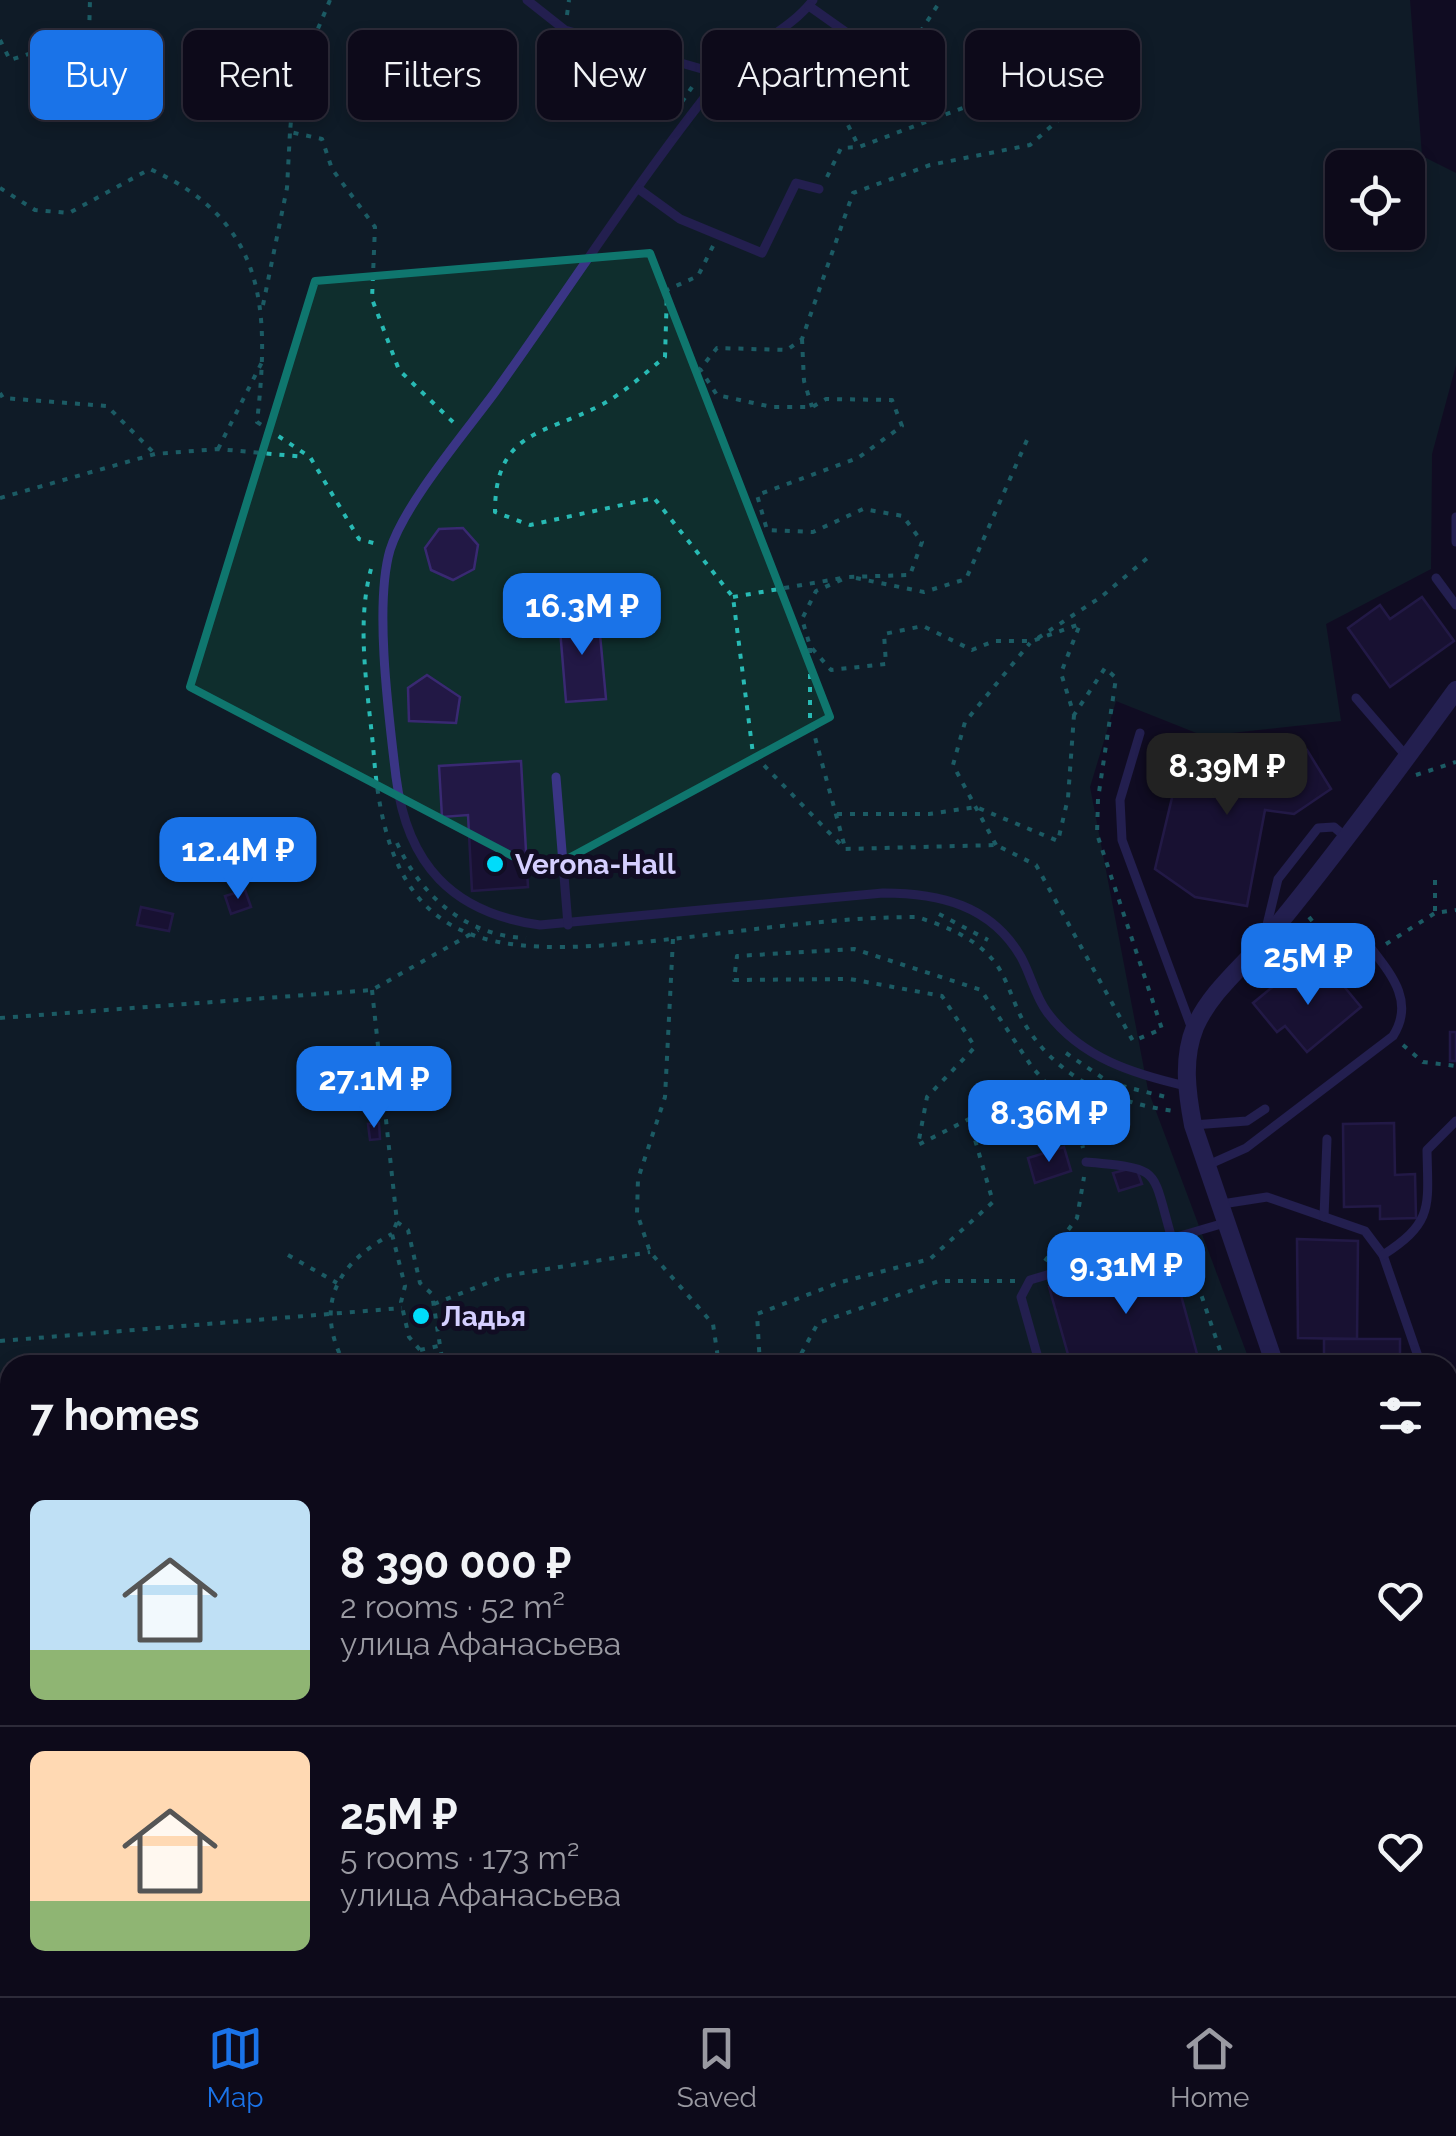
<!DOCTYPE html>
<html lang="en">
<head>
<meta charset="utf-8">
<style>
	body { margin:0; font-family:Raleway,sans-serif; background:#161323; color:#f1f3f6; height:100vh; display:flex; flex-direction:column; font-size:38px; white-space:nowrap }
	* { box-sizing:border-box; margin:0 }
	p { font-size:32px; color:#9a9aa2 }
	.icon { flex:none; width:55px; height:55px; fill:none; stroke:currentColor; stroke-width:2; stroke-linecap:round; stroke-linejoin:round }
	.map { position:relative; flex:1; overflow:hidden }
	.side { position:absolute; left:0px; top:1355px; width:1458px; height:642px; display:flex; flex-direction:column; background:#0d0a1a; border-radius:30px 30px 0 0; box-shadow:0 5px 15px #0003,0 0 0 2px #2d2b39 }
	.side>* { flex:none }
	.guide { position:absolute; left:30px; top:30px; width:1398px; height:90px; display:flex; gap:20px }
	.buttons { position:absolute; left:1325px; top:150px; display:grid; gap:20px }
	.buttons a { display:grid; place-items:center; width:100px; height:100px; border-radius:15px; background:#0d0a1a; box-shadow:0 5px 15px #0003,0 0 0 2px #2d2b39; font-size:50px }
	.price { position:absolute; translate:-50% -85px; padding:0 22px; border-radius:20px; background:#1a73e8; color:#fff; font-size:32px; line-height:65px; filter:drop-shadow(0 2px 5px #0008) }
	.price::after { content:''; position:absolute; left:50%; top:60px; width:30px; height:22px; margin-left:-15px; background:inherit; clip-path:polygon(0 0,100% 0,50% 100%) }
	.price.current { background:#222; color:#fff }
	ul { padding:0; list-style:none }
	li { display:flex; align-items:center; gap:30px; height:250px; padding:0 30px }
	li+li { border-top:2px solid #2d2b39 }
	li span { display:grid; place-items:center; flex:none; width:280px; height:200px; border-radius:15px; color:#555 }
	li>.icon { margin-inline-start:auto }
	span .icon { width:120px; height:120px; fill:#fffc; stroke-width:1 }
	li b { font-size:42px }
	h2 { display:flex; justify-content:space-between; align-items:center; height:120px; padding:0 30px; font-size:42px }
	.pill { padding:0 35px; border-radius:15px; background:#0d0a1a; box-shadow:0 5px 15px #0003,0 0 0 2px #2d2b39; font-size:35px; line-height:90px }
	.pill.current { background:#1a73e8; color:#fff }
	.menu { display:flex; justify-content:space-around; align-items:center; height:140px; border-top:2px solid #2d2b39; background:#0d0a1a; font-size:28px; color:#9a9aa2 }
	.menu a { display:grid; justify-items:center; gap:5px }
	.menu .current { color:#1a73e8 }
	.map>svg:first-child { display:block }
	.green { fill:#0f2e2d; fill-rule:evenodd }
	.building { fill:#221845; stroke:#392972; stroke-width:2.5 }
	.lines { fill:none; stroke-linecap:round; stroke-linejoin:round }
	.path { stroke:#28bab4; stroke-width:4; stroke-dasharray:5 8; stroke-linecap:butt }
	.service { stroke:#3a3585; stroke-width:9 }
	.pedestrian { stroke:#3a3585; stroke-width:12 }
	.minor { stroke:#3a3585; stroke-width:18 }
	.marked { fill:none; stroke:#0f766e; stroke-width:8; stroke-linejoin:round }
	.poi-dot { fill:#00dcfa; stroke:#110d23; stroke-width:4 }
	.labels { text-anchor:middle; stroke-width:10; stroke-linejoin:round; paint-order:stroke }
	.poi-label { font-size:28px; font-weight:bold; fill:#d5cfff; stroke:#110d23; text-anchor:start }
</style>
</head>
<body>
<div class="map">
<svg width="1456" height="1996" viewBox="0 0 1456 1996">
	<rect width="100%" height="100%" fill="#110d23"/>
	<path class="green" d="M0 0H1410L1422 156 1456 173V365L1432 454 1431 569 1326 624 1341 721 1204 736 1116 701 1090 787 1148 1090 1251 1365H10V1988H1305L1306 1996H0ZM1342 168H1408V232H1342Z"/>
	<g class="building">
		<path d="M884 42 895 51 884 65 873 57Z"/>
		<path d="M463 528 478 545 474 569 453 580 431 570 425 548 439 529Z"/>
		<path d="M1422 597 1454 641 1390 687 1348 628 1380 605 1390 619Z"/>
		<path d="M598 613 606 699 566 702 559 617Z"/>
		<path d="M427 675 460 697 456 723 409 721 408 688Z"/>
		<path d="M1186 739 1245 752 1255 783 1307 750 1331 789 1294 814 1265 810 1247 906 1195 897 1155 869Z"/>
		<path d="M521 761 528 887 472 891 468 815 442 817 439 766Z"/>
		<path d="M245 890 251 907 231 914 225 896Z"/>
		<path d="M141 907 173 914 169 931 137 925Z"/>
		<path d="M1328 967 1361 1007 1307 1052 1285 1026 1277 1032 1253 1003 1286 976 1298 991Z"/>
		<rect x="1450" y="1032" width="6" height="29"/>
		<circle cx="355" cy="1086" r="15"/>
		<path d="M379 1123 380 1139 370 1140 368 1124Z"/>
		<path d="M1394 1123 1395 1175 1415 1174 1416 1218 1380 1219V1206L1344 1207 1343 1124Z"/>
		<path d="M1064 1147 1071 1171 1035 1183 1028 1158Z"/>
		<path d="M1136 1167 1142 1184 1119 1191 1113 1173Z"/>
		<path d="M1297 1239 1358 1241 1357 1339 1298 1338Z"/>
		<path d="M1170 1255 1200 1365H1071L1049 1287Z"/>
		<rect x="1324" y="1339" width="76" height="26"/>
		<path d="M1456 1541V1593L1448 1594V1542Z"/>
		<path d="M1448 1870 1456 1876V1951H1448Z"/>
	</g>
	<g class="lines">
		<g class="path">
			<path d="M330 0 294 86 290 132 322 139 332 169 375 227 372 299 399 370 454 423"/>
			<path d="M567 15 569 0"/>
			<path d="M0 40 10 60 54 46 72 55 89 36 90 0"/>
			<path d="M682 102 696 81"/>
			<path d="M827 177 841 148 859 147"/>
			<path d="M0 188 35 210 69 213 150 169C266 222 270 307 257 422L310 457 359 539 377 544"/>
			<path d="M713 246 698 276 667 290 665 357C645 373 624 393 601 405 544 435 495 430 495 512L530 525 654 498 733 597 753 754 845 849 996 845 1036 865 1133 1041 1162 1029 1097 834 1098 799 1116 678 1105 668 1074 715 1061 673 1080 624 1032 641H994L972 650 923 626 884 634 886 664 831 670 810 646 802 619 816 591 848 577 910 575 922 542 903 516 863 509 813 532 767 530 757 495 858 458 902 426 892 400 826 399 812 407H772L717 395 700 369 717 348 787 350 802 339 853 193 930 165 1030 145 1064 115 1063 89 1040 79 859 147 844 117 885 86 941 0"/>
			<path d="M263 305 287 188 290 132"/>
			<path d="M802 339 804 381 812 407"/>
			<path d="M0 393 3 398 107 406 153 452"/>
			<path d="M218 449 263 360"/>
			<path d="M0 498 155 454 218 449 305 457"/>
			<path d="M371 569C355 628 369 696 374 757 389 951 487 958 653 941 741 932 829 917 917 917 948 927 982 940 1000 970 1010 987 1015 1008 1026 1026 1059 1079 1114 1103 1174 1111"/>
			<path d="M856 578 924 592 966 579 1027 440"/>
			<path d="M733 597 842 578"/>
			<path d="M1038 638 1101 597 1151 555"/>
			<path d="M810 648V719L844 844"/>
			<path d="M1416 775 1456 762"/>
			<path d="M837 814H929L976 807 1058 841 1068 798 1074 715"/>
			<path d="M397 843C421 896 466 936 526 938"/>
			<path d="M996 845 953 765 965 722 1030 643"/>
			<path d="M1435 880V913"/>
			<path d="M939 914 988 940"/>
			<path d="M1309 917 1325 937"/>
			<path d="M673 939 665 1097 638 1179 637 1213 650 1252 713 1324 719 1365"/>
			<path d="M1386 944 1435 913 1456 910"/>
			<path d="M372 990 397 1222 392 1234 405 1286 401 1302 409 1337 420 1350 424 1365"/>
			<path d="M0 1018 372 990 478 930"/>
			<path d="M1403 1045 1423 1062 1456 1066"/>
			<path d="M1066 1053 1110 1083 1170 1098"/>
			<path d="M397 1222 408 1230 420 1283 432 1294 443 1365"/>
			<path d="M1185 1247 1225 1365"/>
			<path d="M288 1255 337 1283"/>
			<path d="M1045 1261 1077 1218 1084 1177"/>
			<path d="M434 1304 505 1276 650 1252"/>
			<path d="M0 1341 402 1308"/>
			<path d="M420 1350 438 1346"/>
			<path d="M345 1365C314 1307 335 1264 392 1234"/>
			<path d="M760 1365 757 1314 841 1282 930 1259 993 1202 969 1119 918 1145 927 1097 975 1047 942 996 850 979 734 980 737 956 854 949 981 990 1032 1067 1076 1117 1083 1148"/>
			<path d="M795 1365 818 1323 939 1281H1015"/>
			<path d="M265 1988 267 1996"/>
			<path d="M580 1988 582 1996"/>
			<path d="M622 1988 624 1996"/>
			<path d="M1187 1988 1190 1996"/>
			<path d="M219 1996 249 1988"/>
		</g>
		<g class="service">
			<path d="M527 0 565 30 723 75"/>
			<path d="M813 0C789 32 746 47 720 78 641 176 569 289 495 392 464 434 405 503 390 550 374 605 389 718 396 777 407 864 452 913 540 925L883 893C939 893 991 905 1021 957 1031 975 1035 996 1047 1012 1081 1058 1134 1074 1186 1086"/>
			<path d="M809 6 857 40"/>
			<path d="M640 190 680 219 762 253 796 183 819 189"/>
			<path d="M1456 517V542"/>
			<path d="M1436 578 1456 605"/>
			<path d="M1356 698 1407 757"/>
			<path d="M1140 733 1120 800 1122 840 1192 1029"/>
			<path d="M556 777 568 925"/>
			<path d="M1264 937 1278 879 1318 828 1334 827 1348 839"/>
			<path d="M1193 1125 1247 1121 1265 1109"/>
			<path d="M1086 1162C1163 1169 1151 1167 1172 1239"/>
			<path d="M1208 1165 1246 1148 1393 1036C1416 1000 1389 972 1367 943L1343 941 1310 968"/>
			<path d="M1222 1204 1267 1197 1365 1231 1383 1255 1421 1365"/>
			<path d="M1324 1217 1327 1139"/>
			<path d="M1383 1255C1434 1222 1428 1207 1427 1150L1456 1121"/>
			<path d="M1040 1365 1021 1297 1030 1280 1228 1222"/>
			<path d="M1448 1495H1456"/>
			<path d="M1448 1619 1456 1618"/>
			<path d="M1448 1982 1456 1980"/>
			<path d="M410 1988 413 1996"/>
			<path d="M1164 1988 1168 1996"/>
			<path d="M1313 1988 1315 1996"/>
			<path d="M992 1996 1020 1988"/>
			<path d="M1398 1996 1429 1988"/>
		</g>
		<path class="pedestrian" d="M0 1452 10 1451"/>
		<g class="minor">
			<path d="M1275 1365 1193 1125C1187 1093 1182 1059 1195 1027 1212 988 1250 961 1276 927 1339 850 1398 770 1456 690"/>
			<path d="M1448 1753 1456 1762"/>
		</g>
	</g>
	<path d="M0 0H1456V1996H0ZM650 253 830 717 543 872 190 687 315 281Z" fill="#110d23" fill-opacity=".55" fill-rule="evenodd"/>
	<path class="marked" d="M650 253 830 717 543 872 190 687 315 281Z"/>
	<g class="poi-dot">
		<circle cx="495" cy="864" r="10"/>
		<circle cx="421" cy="1316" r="10"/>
	</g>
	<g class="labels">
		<g class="poi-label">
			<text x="515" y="874">Verona-Hall</text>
			<text x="441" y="1326">Ладья</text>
		</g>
	</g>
</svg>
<div class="buttons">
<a><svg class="icon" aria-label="locate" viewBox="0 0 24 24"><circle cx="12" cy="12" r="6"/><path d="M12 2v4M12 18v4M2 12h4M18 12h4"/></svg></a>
</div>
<b class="price" style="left:582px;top:658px">16.3M ₽</b>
<b class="price current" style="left:1227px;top:818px">8.39M ₽</b>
<b class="price" style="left:238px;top:902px">12.4M ₽</b>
<b class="price" style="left:1308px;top:1008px">25M ₽</b>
<b class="price" style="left:374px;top:1131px">27.1M ₽</b>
<b class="price" style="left:1049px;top:1165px">8.36M ₽</b>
<b class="price" style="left:1126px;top:1317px">9.31M ₽</b>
<div class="guide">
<a class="pill current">Buy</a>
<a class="pill">Rent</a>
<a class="pill">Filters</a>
<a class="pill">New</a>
<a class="pill">Apartment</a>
<a class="pill">House</a>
</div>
<section class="side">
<h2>7 homes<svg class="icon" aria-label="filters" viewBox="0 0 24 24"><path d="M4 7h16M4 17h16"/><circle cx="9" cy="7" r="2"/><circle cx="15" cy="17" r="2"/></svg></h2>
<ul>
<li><span style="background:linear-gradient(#bfe0f5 75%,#8fb573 0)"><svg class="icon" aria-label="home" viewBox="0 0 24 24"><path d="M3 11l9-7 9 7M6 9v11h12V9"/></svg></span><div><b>8 390 000 ₽</b><p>2 rooms · 52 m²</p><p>улица Афанасьева</p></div><svg class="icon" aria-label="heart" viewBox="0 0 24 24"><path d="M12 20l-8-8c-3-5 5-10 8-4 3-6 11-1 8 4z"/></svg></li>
<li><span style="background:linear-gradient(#ffd9b3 75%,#8fb573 0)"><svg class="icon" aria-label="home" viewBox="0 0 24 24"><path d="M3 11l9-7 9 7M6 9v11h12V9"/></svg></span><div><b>25M ₽</b><p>5 rooms · 173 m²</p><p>улица Афанасьева</p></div><svg class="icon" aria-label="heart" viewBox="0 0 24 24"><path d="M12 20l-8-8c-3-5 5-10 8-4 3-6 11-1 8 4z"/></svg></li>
</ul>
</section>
</div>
<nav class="menu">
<a class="current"><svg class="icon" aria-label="map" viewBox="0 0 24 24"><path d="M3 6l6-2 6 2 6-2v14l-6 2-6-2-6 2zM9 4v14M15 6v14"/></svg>Map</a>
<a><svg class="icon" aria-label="saved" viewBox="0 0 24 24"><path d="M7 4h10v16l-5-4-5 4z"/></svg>Saved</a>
<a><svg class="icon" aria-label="home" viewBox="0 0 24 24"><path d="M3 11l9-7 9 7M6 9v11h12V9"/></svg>Home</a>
</nav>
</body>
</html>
